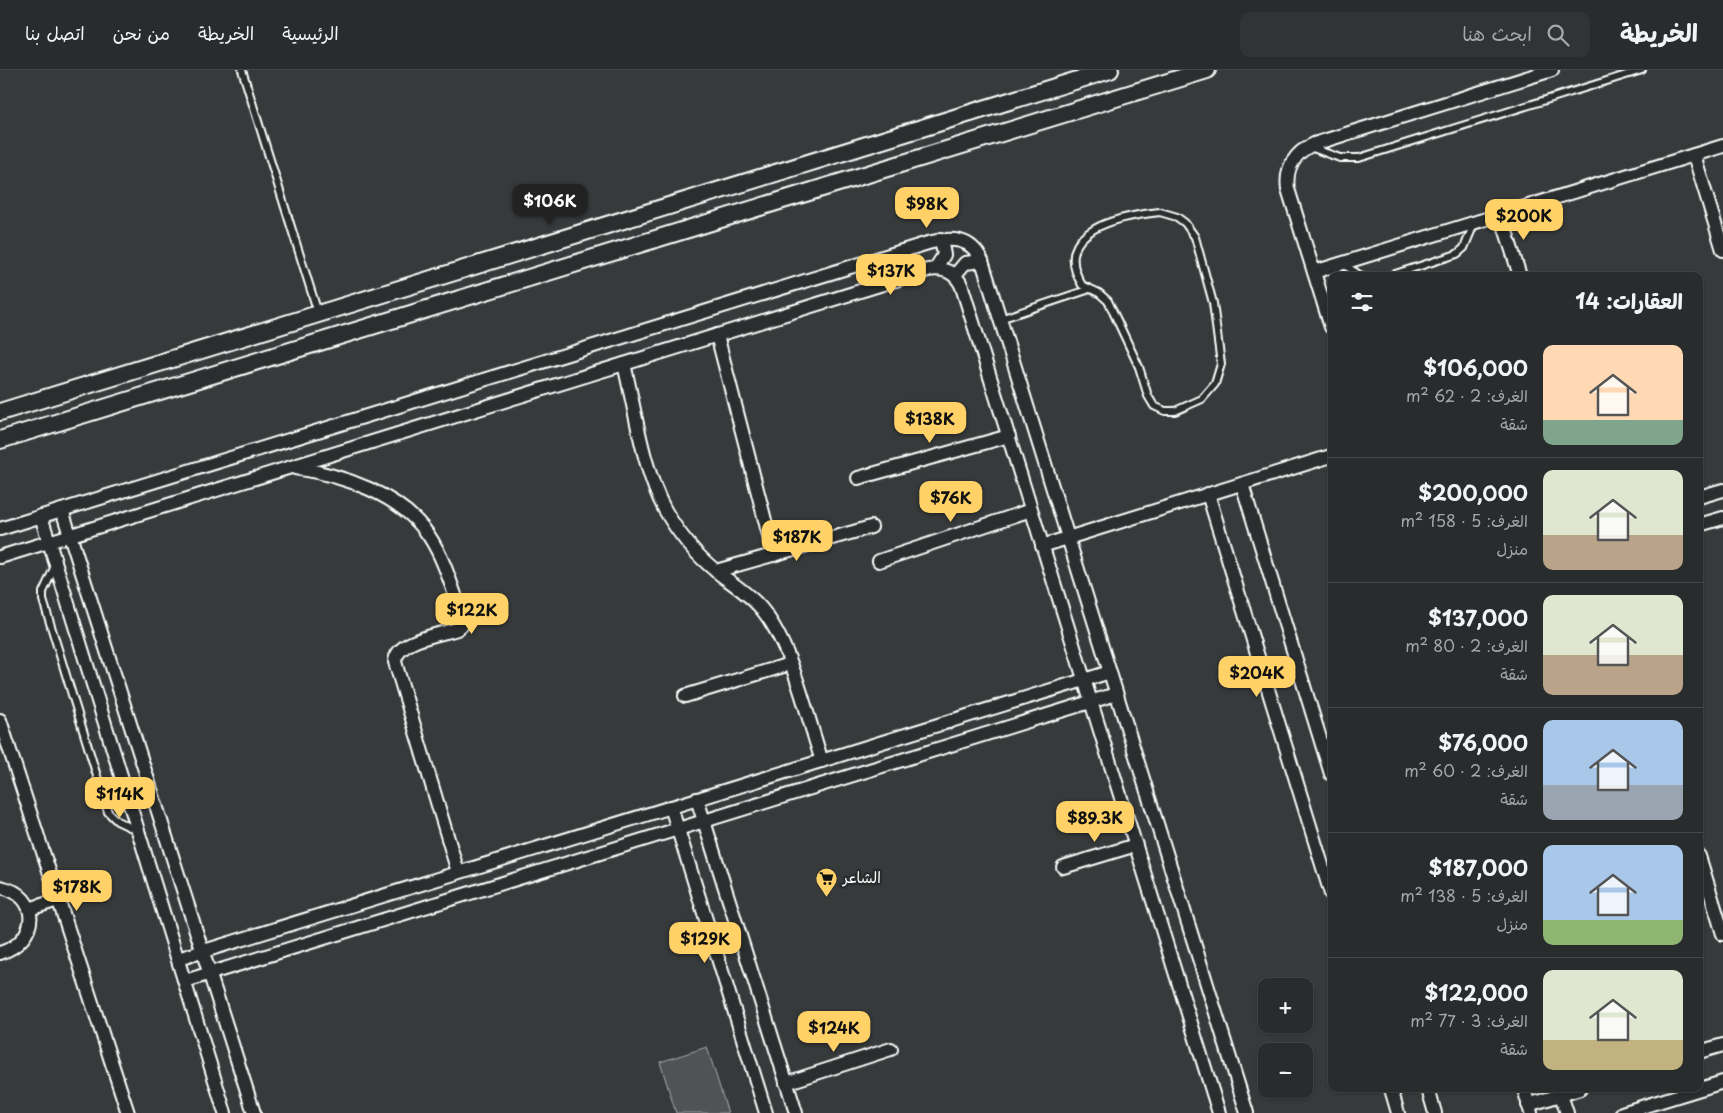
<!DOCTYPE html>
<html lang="ar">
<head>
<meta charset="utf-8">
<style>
	body { margin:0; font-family:"Playpen Sans","Playpen Sans Arabic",sans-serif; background:#313434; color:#f1f3f6; direction:rtl; height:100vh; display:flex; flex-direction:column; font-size:19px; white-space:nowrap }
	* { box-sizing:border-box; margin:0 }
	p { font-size:16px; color:#a5a7a9 }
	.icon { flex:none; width:28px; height:28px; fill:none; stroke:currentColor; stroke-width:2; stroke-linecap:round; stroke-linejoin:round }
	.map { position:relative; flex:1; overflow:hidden; direction:ltr }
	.sheet { position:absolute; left:1328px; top:202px; width:375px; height:820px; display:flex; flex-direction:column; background:#292c2c; border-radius:10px; box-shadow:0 1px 4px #0004,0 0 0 1px #454848; direction:rtl }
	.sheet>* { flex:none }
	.controls { position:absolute; left:1258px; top:908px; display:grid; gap:10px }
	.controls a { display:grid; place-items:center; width:55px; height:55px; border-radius:10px; background:#292c2c; box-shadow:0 1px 4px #0004,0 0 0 1px #454848; font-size:25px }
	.price { position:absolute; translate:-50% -42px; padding:0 11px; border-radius:10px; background:#ffd166; color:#111; font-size:16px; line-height:32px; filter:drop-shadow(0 1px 2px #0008) }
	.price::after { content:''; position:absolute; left:50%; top:30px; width:15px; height:11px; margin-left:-8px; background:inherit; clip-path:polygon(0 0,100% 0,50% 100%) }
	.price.selected { background:#222; color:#fff }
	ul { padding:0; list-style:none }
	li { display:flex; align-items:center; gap:15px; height:125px; padding:0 20px }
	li+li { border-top:1px solid #454848 }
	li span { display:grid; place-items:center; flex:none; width:140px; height:100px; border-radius:10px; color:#555 }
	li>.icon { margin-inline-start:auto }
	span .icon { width:60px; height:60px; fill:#fffc; stroke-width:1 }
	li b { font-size:21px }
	h2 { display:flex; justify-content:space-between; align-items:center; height:60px; padding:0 20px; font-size:21px }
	header { display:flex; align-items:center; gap:30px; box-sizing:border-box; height:70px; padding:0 25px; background:#292c2c; border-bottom:1px solid #454848 }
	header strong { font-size:24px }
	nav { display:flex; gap:28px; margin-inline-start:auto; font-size:18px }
	.search { width:350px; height:45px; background:#313434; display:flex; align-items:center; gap:12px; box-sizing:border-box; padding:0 18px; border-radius:10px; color:#a5a7a9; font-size:19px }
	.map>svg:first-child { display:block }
	.pitch { fill:#505354; stroke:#a8a9aa }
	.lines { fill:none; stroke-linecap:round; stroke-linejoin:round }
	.service-casing { stroke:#fff; stroke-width:10 }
	.minor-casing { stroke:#fff; stroke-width:16 }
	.tertiary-casing { stroke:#fff; stroke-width:20 }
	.service { stroke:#2a2d2e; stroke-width:6 }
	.minor { stroke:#2a2d2e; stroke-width:12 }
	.tertiary { stroke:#2a2d2e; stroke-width:16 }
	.labels { text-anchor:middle; stroke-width:5; stroke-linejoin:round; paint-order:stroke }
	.poi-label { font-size:15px; fill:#fff; stroke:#2a2d2e; text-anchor:start }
</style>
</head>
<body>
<header>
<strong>الخريطة</strong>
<div class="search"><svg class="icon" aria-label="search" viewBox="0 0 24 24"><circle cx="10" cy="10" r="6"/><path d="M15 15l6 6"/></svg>ابحث هنا</div>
<nav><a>الرئيسية</a><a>الخريطة</a><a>من نحن</a><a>اتصل بنا</a></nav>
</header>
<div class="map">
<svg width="1723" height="1043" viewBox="0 0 1723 1043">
	<rect width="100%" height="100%" fill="#373a3b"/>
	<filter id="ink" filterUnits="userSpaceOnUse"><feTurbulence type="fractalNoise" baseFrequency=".02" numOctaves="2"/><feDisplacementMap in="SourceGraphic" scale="10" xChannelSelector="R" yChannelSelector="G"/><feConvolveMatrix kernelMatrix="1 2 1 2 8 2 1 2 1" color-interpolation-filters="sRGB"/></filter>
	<g filter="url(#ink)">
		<path class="pitch" d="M707 977 728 1043H676L660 992Z"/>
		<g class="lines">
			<defs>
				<g id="service">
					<path d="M242 0 318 243"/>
					<path d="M1310 77 1340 88H1359L1642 0"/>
					<path d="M1160 142 1177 147 1185 153 1195 167 1213 233 1221 294 1215 314 1202 329 1175 341H1165L1154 336 1148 326 1139 297 1108 231 1099 223 1082 215C1049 159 1122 146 1160 142Z"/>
					<path d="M1343 194 1361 206"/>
					<path d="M1389 206 1457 184 1464 178 1474 154"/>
					<path d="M1000 249 1087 220"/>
					<path d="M55 496 43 522V530L108 742 117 751 136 760"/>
				</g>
				<g id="minor">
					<path d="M1694 85 1723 180"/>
					<path d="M1501 145 1520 206"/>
					<path d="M935 199 944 185 941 169"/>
					<path d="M1314 202 1723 76"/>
					<path d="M955 205 965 193 982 191"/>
					<path d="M1331 257 1288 119C1285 98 1295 82 1314 74L1552 0"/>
					<path d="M717 265 774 485"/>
					<path d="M624 294C635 339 643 400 665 440 678 463 695 484 716 501 731 513 747 522 760 537 792 574 806 644 822 691"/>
					<path d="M295 398C342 405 401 424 429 466 445 490 453 521 463 548V554L457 559C439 565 396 570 395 592L458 802"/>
					<path d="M858 408 1009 366"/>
					<path d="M1242 414 1331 704"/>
					<path d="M1208 424 1331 824"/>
					<path d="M1699 427 1723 420"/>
					<path d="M62 440 254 1043"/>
					<path d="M41 446 225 1043"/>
					<path d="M1699 455 1723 448"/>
					<path d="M0 459 928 173C951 167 971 167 982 191L1247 1043"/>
					<path d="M1042 476 1331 386"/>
					<path d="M0 487 928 200C944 197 956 202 962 217L1219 1043"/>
					<path d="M879 491 1031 440"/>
					<path d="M716 501 871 457"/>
					<path d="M685 626 790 594"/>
					<path d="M0 650 128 1043"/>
					<path d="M697 729 796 1043"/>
					<path d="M671 737 766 1043"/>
					<path d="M1699 786 1723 864"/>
					<path d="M1063 797 1136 775"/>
					<path d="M0 817C42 825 39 871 0 883"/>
					<path d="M29 839 58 830"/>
					<path d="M178 889 1110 602"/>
					<path d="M185 911 1116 624"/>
					<path d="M1699 982 1723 975"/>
					<path d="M786 1013 891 979"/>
					<path d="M1391 1019 1398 1043"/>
					<path d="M1428 1019 1435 1043"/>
					<path d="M1524 1019 1531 1043"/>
					<path d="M1561 1025 1567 1043"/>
					<path d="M1528 1035 1580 1019"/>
					<path d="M1622 1043 1723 1012"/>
				</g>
				<g id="tertiary">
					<path d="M0 342 1110 0"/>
					<path d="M0 370 1207 0"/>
				</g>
			</defs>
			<use href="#service" class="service-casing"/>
			<use href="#minor" class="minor-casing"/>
			<use href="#tertiary" class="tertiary-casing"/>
			<use href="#service" class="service"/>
			<use href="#minor" class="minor"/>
			<use href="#tertiary" class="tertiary"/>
		</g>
	</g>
	<defs>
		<symbol id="supermarket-pin" viewBox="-11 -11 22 30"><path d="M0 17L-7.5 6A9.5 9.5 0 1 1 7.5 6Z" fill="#ffd166" stroke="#2a2d2e"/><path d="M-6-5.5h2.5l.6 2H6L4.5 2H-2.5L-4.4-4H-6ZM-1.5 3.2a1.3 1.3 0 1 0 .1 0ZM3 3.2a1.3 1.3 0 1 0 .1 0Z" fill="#111"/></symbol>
	</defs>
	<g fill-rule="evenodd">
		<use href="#supermarket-pin" x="814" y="796" width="25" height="34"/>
	</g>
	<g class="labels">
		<g class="poi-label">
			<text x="843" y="813">الشاعر</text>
		</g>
	</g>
</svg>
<div class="controls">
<a>+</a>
<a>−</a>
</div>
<b class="price selected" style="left:550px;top:156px">$106K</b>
<b class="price" style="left:927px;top:159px">$98K</b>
<b class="price" style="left:1524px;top:171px">$200K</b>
<b class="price" style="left:891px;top:226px">$137K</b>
<b class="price" style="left:930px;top:374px">$138K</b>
<b class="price" style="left:951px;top:453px">$76K</b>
<b class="price" style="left:797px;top:492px">$187K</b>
<b class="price" style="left:472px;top:565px">$122K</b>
<b class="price" style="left:1257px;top:628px">$204K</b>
<b class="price" style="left:120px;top:749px">$114K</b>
<b class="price" style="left:1095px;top:773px">$89.3K</b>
<b class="price" style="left:77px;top:842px">$178K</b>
<b class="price" style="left:705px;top:894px">$129K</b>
<b class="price" style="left:834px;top:983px">$124K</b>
<section class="sheet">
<h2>العقارات: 14<svg class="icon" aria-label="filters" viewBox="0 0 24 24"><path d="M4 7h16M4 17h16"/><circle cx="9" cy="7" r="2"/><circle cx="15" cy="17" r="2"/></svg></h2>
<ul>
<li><span style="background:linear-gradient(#ffd9b3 75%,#7fa58c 0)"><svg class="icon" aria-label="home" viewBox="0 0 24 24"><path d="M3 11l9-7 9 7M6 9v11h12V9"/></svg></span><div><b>$106,000</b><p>الغرف: 2 · 62 m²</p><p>شقة</p></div></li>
<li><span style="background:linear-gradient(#dfe7d0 65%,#b9a48a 0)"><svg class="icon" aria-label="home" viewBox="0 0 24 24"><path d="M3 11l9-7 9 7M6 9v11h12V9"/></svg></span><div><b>$200,000</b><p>الغرف: 5 · 158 m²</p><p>منزل</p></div></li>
<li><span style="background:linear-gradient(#dfe7d0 60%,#b9a48a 0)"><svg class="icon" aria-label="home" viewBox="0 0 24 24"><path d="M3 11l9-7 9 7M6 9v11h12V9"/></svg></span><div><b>$137,000</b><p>الغرف: 2 · 80 m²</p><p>شقة</p></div></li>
<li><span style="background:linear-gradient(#a9c7e8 65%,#9aa5b1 0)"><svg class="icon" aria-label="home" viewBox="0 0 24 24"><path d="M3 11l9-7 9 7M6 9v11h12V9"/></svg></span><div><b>$76,000</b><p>الغرف: 2 · 60 m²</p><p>شقة</p></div></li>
<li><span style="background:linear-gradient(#a9c7e8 75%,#8fb573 0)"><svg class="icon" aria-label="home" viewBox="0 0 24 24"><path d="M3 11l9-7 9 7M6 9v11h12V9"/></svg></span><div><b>$187,000</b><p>الغرف: 5 · 138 m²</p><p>منزل</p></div></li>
<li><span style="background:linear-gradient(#dfe7d0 70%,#c2b280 0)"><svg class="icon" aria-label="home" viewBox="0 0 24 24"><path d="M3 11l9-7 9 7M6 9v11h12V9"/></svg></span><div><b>$122,000</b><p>الغرف: 3 · 77 m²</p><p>شقة</p></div></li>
</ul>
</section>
</div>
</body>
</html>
